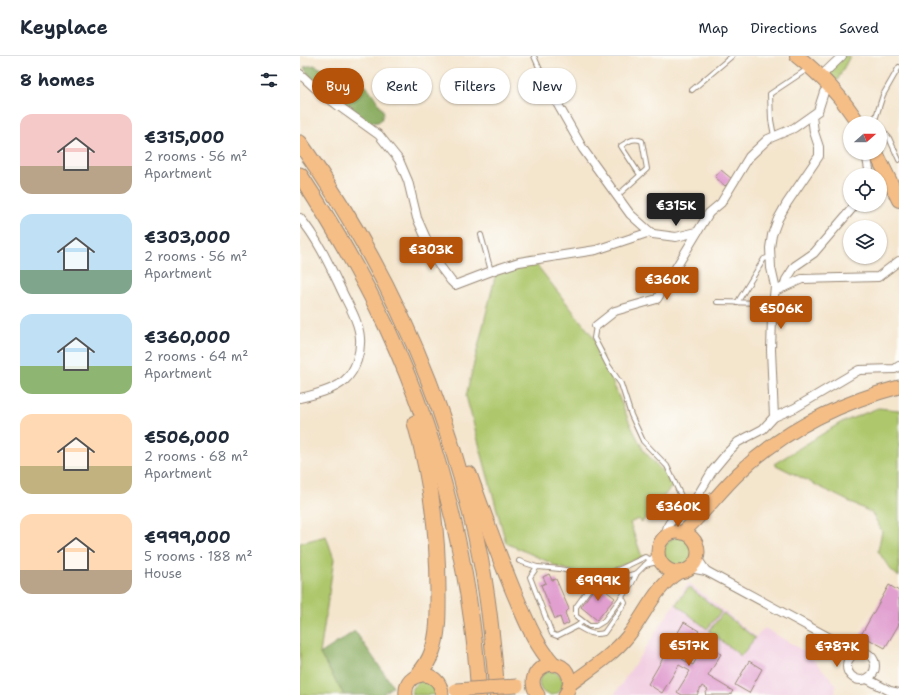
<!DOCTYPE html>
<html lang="en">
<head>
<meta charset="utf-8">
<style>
	body { margin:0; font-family:"Shantell Sans",sans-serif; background:#f2f2f3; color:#1f2937; height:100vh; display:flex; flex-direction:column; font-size:15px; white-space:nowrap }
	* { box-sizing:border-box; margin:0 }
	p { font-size:13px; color:#747a83 }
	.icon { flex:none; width:22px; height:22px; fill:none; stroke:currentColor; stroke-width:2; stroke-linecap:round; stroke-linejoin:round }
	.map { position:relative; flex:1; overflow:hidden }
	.details { display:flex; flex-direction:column; background:#fff; width:300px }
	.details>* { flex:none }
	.guide { position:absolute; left:12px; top:12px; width:380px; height:36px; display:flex; gap:8px }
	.needle { width:26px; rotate:69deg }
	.tools { position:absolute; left:543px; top:60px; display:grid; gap:8px }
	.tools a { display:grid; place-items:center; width:44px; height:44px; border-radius:50%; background:#fff; box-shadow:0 1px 3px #0004; font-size:20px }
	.price { position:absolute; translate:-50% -34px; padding:0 9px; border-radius:4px; background:#b45309; color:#fff; font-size:13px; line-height:26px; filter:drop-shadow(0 1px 2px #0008) }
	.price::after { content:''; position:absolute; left:50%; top:24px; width:12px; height:9px; margin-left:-6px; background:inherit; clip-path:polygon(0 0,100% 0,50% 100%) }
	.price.selected { background:#222; color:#fff }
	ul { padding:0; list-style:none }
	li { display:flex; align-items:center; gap:12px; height:100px; padding:0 20px }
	li span { display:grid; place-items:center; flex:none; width:112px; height:80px; border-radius:12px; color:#555 }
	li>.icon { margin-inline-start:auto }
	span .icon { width:48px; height:48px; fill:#fffc; stroke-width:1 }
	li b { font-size:17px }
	h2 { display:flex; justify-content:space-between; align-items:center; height:48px; padding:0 20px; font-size:17px }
	.pill { padding:0 14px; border-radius:18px; background:#fff; box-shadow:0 1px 3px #0004; font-size:14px; line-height:36px }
	.pill.selected { background:#b45309; color:#fff }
	header { display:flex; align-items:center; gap:24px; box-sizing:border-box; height:56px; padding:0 20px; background:#fff; border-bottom:1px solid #e0e1e3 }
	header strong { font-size:19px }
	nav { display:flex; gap:22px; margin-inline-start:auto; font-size:14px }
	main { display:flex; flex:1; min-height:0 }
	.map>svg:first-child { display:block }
	.built { fill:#f2cfe2 }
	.green { fill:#aec76c; stroke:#747845 }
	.forest { fill:#8aac60; stroke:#626b3f }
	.building { fill:#e19fd0 }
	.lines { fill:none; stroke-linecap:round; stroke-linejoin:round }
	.service-casing { stroke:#988876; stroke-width:6 }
	.minor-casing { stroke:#988876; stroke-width:10 }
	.primary-casing { stroke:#988876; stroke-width:15 }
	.trunk-casing { stroke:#988876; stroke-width:16 }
	.motorway-casing { stroke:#988876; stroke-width:17 }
	.service { stroke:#fff; stroke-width:4 }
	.minor { stroke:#fff; stroke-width:8 }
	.primary { stroke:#f6be87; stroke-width:13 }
	.trunk { stroke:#f6be87; stroke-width:14 }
	.motorway { stroke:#f6be87; stroke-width:15 }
	.primary-bridge-casing { stroke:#988876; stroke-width:15; stroke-linecap:butt }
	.primary-bridge { stroke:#f6be87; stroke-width:13 }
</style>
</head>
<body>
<header>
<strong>Keyplace</strong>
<nav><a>Map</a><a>Directions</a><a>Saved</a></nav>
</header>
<main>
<section class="details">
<h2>8 homes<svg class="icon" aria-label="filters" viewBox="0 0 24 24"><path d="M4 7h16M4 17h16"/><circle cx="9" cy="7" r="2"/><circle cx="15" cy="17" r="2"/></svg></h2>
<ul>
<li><span style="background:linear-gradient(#f6c9c9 65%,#b9a48a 0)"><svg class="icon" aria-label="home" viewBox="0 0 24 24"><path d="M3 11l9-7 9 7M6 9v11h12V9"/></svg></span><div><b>€315,000</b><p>2 rooms · 56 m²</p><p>Apartment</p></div></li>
<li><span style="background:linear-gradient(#bfe0f5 70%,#7fa58c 0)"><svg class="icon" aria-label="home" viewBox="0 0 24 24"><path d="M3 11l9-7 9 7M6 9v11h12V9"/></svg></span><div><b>€303,000</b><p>2 rooms · 56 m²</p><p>Apartment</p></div></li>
<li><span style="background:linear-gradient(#bfe0f5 65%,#8fb573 0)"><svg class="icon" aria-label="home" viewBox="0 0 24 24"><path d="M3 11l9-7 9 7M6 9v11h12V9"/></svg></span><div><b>€360,000</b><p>2 rooms · 64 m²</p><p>Apartment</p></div></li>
<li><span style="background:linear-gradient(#ffd9b3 65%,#c2b280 0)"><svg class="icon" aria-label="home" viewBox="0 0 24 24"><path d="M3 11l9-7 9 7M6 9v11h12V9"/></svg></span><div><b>€506,000</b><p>2 rooms · 68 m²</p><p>Apartment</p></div></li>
<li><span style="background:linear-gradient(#ffd9b3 70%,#b9a48a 0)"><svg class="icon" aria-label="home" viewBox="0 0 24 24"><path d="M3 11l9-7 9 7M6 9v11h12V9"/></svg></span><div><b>€999,000</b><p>5 rooms · 188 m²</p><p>House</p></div></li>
</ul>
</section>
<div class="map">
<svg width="599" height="639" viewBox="0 0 599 639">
	<rect width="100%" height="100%" fill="#fdfcf7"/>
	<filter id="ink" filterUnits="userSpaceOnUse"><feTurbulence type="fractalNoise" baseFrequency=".025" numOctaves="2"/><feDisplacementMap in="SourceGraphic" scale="8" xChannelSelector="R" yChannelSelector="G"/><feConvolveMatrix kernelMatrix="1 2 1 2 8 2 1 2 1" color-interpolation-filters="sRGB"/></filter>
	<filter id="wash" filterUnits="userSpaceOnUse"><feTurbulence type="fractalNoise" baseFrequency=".012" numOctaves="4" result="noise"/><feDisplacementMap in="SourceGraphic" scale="16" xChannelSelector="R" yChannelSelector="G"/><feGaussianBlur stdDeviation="0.9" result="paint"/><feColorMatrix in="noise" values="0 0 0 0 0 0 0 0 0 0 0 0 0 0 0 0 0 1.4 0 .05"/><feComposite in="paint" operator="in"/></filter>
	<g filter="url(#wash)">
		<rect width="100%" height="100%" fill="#f4e5cd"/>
		<path class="built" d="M389 527 456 581 465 572 507 597 536 628 535 639H314Z"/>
		<g class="green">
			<path d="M542 0H550L537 25 529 17Z"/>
			<path d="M232 203 294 282 331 370 344 395 374 428 342 466 338 463 330 467 342 501 300 518H283L254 510 251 507 206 487 166 340 197 213Z"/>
			<path d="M578 352 599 354V521L590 513 578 495 582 475 572 457 474 408 540 367Z"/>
			<path d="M26 480 34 503 20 598 44 639H0V487Z"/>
			<circle cx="379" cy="496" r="15"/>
			<path d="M389 531 421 556 407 573 376 548Z"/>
			<path d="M423 557 455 582 441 600 409 575Z"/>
			<circle cx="251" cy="627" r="12"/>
			<path d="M119 625 133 627 136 639H112V632Z"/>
		</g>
		<g class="forest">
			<path d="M14 9C29 18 53 19 66 30 72 35 79 49 84 56L81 64 78 66 69 67C51 54 11 31 4 11Z"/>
			<path d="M55 575 93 630 81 639H44L20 598Z"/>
		</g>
		<g id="blocks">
			<g class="building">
				<path d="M421 114 432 123 425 130 415 121Z"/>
				<path d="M249 518 252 524 256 523 269 553 265 557 269 567 263 570 260 561 255 563 241 529 246 527 243 521Z"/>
				<path d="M297 528 315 542 297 564 281 551Z"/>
				<path d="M589 529 599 535V568L585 592 561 579Z"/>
				<path d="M384 566 399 575 382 603 393 609 405 588 421 598 408 620 433 635 430 639H406L405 638 408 634 402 630 397 639H382L377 636 390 615 379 609 362 637 348 628Z"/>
				<path d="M449 605 462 613 449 637 435 629Z"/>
			</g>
		</g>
	</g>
	<g filter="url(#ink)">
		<use href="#blocks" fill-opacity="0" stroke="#988876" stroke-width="1"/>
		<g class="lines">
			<defs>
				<g id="service">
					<path d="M234 0 251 39 257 47"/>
					<path d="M392 34 432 0"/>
					<path d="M574 67 583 39 599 11"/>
					<path d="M580 71 589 82 599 104"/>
					<path d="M474 80 471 64 470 38 509 12"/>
					<path d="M317 140 347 113 342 85C334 81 329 85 321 90L340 119"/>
					<path d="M181 179 191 215"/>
					<path d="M417 246 473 247"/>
					<path d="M437 247 464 203 470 201"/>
					<path d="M296 270 294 282 308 309 321 328 331 359 343 385 367 410 381 440 386 456"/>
					<path d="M219 505 237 511"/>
					<path d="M345 509 353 507H362"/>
					<path d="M337 517 310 525 298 526 291 530 276 551V560L289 570H296L304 565 332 527 337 517 359 495"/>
					<path d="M282 566 277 570 257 580 252 578 230 521 237 511C247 512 256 512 265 514 273 516 281 520 289 520 309 521 328 509 345 501L350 503"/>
					<path d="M277 570C287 576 293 580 304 577L325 547 322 541"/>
				</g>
				<g id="minor">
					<path d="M0 18 14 31 40 51 79 79 99 104 108 125 117 162 136 205 151 225 155 229 197 213 219 206 296 194 350 176"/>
					<path d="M521 20 542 0"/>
					<path d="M257 47 283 93 330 158 350 176 353 178 376 181 397 176"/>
					<path d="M566 97 570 119"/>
					<path d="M0 162C17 182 29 208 40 231 47 247 59 265 60 282 61 296 56 314 45 324 35 334 13 339 0 342"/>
					<path d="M484 231 486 224 495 210 514 197 555 149"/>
					<path d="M475 235 502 223 578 221 599 205"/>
					<path d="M296 270 315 255 357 243 409 157 421 147 449 101 468 83 494 72 518 55 524 36 530 29"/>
					<path d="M474 361 495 352 559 314 595 313 599 310"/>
					<path d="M366 481C367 460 376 465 389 454L413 414 428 396 438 386 463 373 474 361 471 294 472 262 475 230 471 212 470 192 472 179 478 163 487 147 519 100V91L514 76 512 60"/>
					<path d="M397 502 406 515"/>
					<path d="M390 512 406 515 541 588 552 599"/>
					<circle cx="561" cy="610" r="14"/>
					<path d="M567 623 590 635 599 637"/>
				</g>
				<g id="primary">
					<circle cx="378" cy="496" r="20"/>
					<path d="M382 477C403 459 419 436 439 417 484 374 539 347 599 331"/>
					<path d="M269 629C289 614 312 600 328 580 345 559 355 531 379 516"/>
					<path d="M106 639C103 614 141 611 142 639"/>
					<path d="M238 639C219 614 261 594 269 621 271 628 269 634 265 639"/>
				</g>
				<g id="trunk">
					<path d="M497 0C521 19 542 41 558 67"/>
					<path d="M576 97 599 144"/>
				</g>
				<g id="motorway">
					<path d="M0 87C92 217 154 358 183 516 190 557 194 598 197 639"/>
					<path d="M0 119C32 168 62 219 87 272 140 387 171 512 179 639"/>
					<path d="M115 367C131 422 138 478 138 535 138 555 139 577 132 596 129 605 124 612 118 619"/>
					<path d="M169 418C184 459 198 499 215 539 226 564 235 588 253 608"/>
				</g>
			</defs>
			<use href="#service" class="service-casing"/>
			<use href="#minor" class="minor-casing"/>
			<use href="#primary" class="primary-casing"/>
			<use href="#trunk" class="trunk-casing"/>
			<use href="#motorway" class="motorway-casing"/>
			<use href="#service" class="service"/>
			<use href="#minor" class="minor"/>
			<use href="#primary" class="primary"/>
			<use href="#trunk" class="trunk"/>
			<use href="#motorway" class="motorway"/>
			<defs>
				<path id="primary-bridge" d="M156 634 217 630"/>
			</defs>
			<use href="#primary-bridge" class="primary-bridge-casing"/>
			<use href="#primary-bridge" class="primary-bridge"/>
		</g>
	</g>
</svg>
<div class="tools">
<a><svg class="needle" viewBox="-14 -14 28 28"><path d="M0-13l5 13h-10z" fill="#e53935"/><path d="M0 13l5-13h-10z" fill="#747a83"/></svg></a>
<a><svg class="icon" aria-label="locate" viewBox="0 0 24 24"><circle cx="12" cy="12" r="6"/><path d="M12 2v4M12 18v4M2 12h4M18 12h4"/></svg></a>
<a><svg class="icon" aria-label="layers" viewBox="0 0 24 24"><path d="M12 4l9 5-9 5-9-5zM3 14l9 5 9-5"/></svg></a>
</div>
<b class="price selected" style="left:376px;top:171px">€315K</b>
<b class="price" style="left:131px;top:215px">€303K</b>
<b class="price" style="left:367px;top:245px">€360K</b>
<b class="price" style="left:481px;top:274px">€506K</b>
<b class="price" style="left:378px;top:472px">€360K</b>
<b class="price" style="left:298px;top:546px">€999K</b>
<b class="price" style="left:389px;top:611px">€517K</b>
<b class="price" style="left:537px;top:612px">€787K</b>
<div class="guide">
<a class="pill selected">Buy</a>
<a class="pill">Rent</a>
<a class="pill">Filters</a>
<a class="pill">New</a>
</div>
</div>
</main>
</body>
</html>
